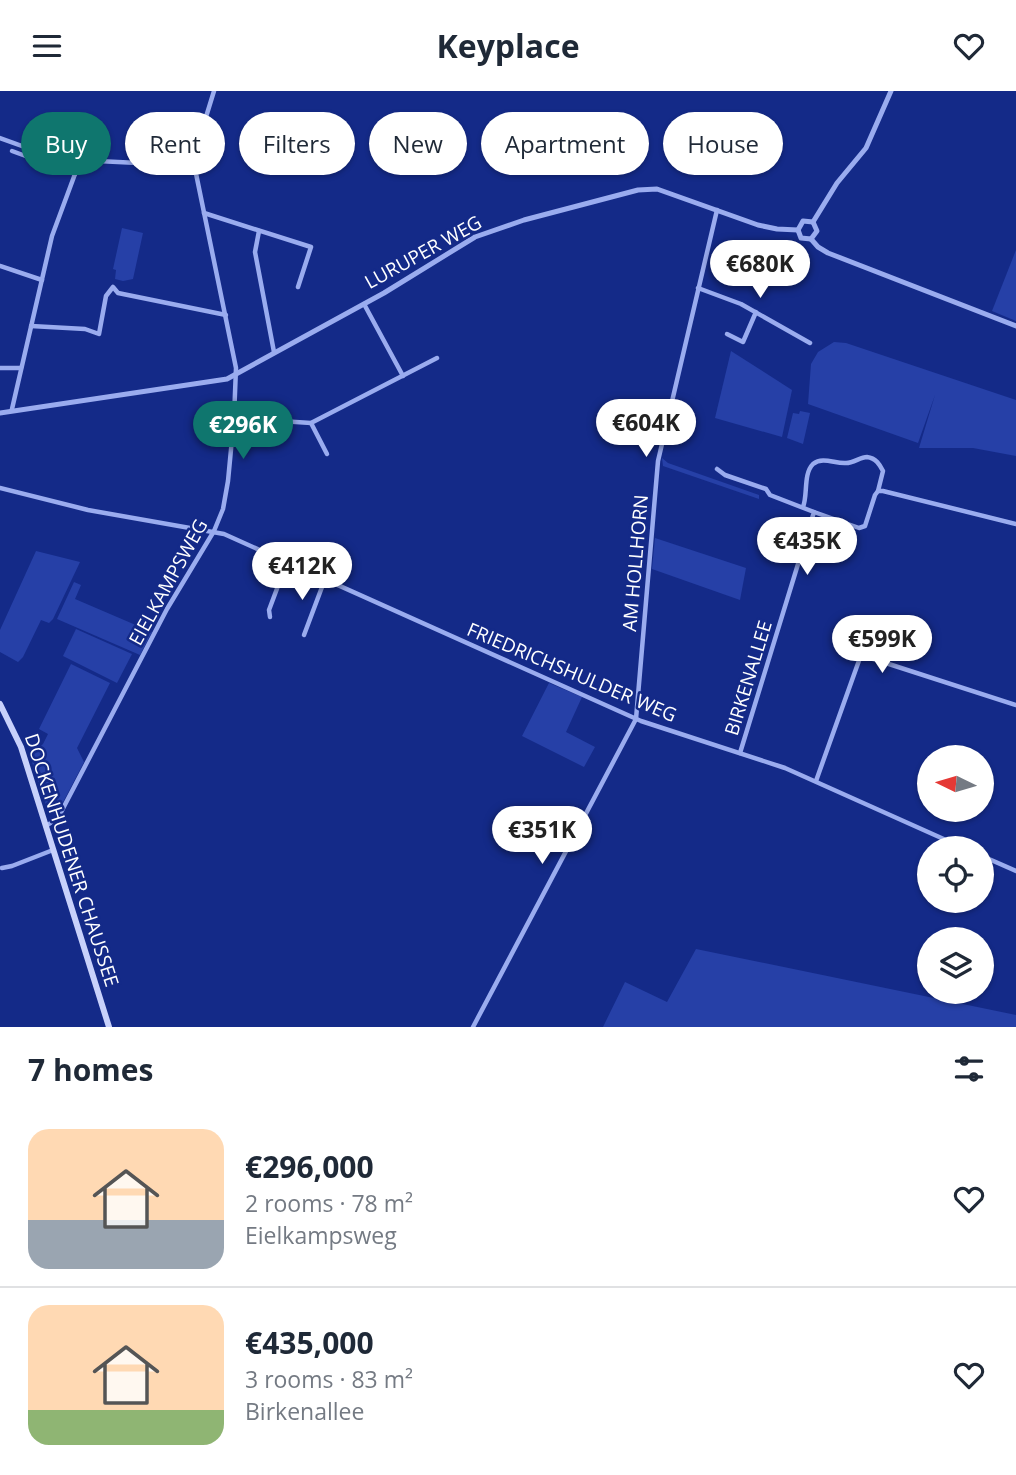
<!DOCTYPE html>
<html lang="en">
<head>
<meta charset="utf-8">
<style>
	body { margin:0; font-family:"Open Sans",sans-serif; background:#f6f6f7; color:#1f2937; height:100vh; display:flex; flex-direction:column; font-size:26px; white-space:nowrap }
	* { box-sizing:border-box; margin:0 }
	p { font-size:23px; color:#747a83 }
	.icon { flex:none; width:38px; height:38px; fill:none; stroke:currentColor; stroke-width:2; stroke-linecap:round; stroke-linejoin:round }
	.map { position:relative; height:936px; overflow:hidden }
	.drawer { display:flex; flex-direction:column; background:#fff; flex:1 }
	.drawer>* { flex:none }
	.top-card { position:absolute; left:21px; top:21px; width:975px; height:63px; display:flex; gap:14px }
	.needle { width:46px; rotate:275deg }
	.controls { position:absolute; left:917px; top:654px; display:grid; gap:14px }
	.controls a { display:grid; place-items:center; width:77px; height:77px; border-radius:50%; background:#fff; box-shadow:0 2px 5px #0004; font-size:35px }
	.price { position:absolute; translate:-50% -60px; padding:0 16px; border-radius:24px; background:#fff; color:#222; font-size:23px; line-height:46px; filter:drop-shadow(0 2px 4px #0008) }
	.price::after { content:''; position:absolute; left:50%; top:42px; width:21px; height:16px; margin-left:-10px; background:inherit; clip-path:polygon(0 0,100% 0,50% 100%) }
	.price.current { background:#0f766e; color:#fff }
	ul { padding:0; list-style:none }
	li { display:flex; align-items:center; gap:21px; height:175px; padding:0 28px }
	li+li { border-top:2px solid #e0e1e3 }
	li span { display:grid; place-items:center; flex:none; width:196px; height:140px; border-radius:21px; color:#555 }
	li>.icon { margin-inline-start:auto }
	span .icon { width:84px; height:84px; fill:#fffc; stroke-width:1 }
	li b { font-size:30px }
	h2 { display:flex; justify-content:space-between; align-items:center; height:84px; padding:0 28px; font-size:30px }
	.tag { padding:0 24px; border-radius:32px; background:#fff; box-shadow:0 2px 5px #0004; font-size:24px; line-height:63px }
	.tag.current { background:#0f766e; color:#fff }
	header { display:flex; justify-content:space-between; align-items:center; height:91px; padding:0 28px; background:#fff; font-size:32px; font-weight:700 }
	.map>svg:first-child { display:block }
	.green { fill:#2640a7 }
	.lines { fill:none; stroke-linecap:round; stroke-linejoin:round }
	.minor { stroke:#9aacef; stroke-width:4.5 }
	.tertiary { stroke:#9aacef; stroke-width:5 }
	.secondary { stroke:#c8d1fb; stroke-width:6 }
	.labels { text-anchor:middle; stroke-width:5; stroke-linejoin:round; paint-order:stroke }
	.street-label { font-size:19px; fill:#fff; stroke:#142a88 }
</style>
</head>
<body>
<header><svg class="icon" aria-label="menu" viewBox="0 0 24 24"><path d="M4 6h16M4 12h16M4 18h16"/></svg>Keyplace<svg class="icon" aria-label="heart" viewBox="0 0 24 24"><path d="M12 20l-8-8c-3-5 5-10 8-4 3-6 11-1 8 4z"/></svg></header>
<div class="map">
<svg width="1016" height="936" viewBox="0 0 1016 936">
	<rect width="100%" height="100%" fill="#142a88"/>
	<g class="green">
		<path d="M122 137 143 142 133 188 123 190 115 188 116 179 113 178Z"/>
		<path d="M1016 159V230L992 220Z"/>
		<path d="M834 251 846 252 1016 309V365L973 357H919L935 304 918 352 808 313 811 273 818 261Z"/>
		<path d="M731 260 792 299 782 346 715 327Z"/>
		<path d="M800 320 810 322 803 353 787 347 793 322 799 323Z"/>
		<path d="M662 367 668 372 759 404V408L663 375Z"/>
		<path d="M655 447 746 477 740 509 652 478Z"/>
		<path d="M36 460 80 471 53 528 49 532 41 529 23 566 18 571 0 561V539Z"/>
		<path d="M74 491 81 494 75 508 152 541 140 564 57 528Z"/>
		<path d="M76 538 132 563 117 592 63 565Z"/>
		<path d="M71 573 110 592 77 657 84 671 59 719 51 723 48 720 30 665 43 653 48 643 39 638Z"/>
		<path d="M549 592 582 606 566 641 595 656 584 676 522 645Z"/>
		<path d="M696 858 1016 924V936H603L625 891 667 911Z"/>
	</g>
	<g class="lines">
		<g class="minor">
			<path d="M0 47 47 64 77 69 179 74 193 72"/>
			<path d="M12 60 75 83"/>
			<path d="M204 122 311 156 298 196"/>
			<path d="M259 140 255 161 274 261"/>
			<path d="M0 175 42 189"/>
			<path d="M698 197 741 213 810 252"/>
			<path d="M364 213 403 285"/>
			<path d="M31 235 85 238 99 243 106 205 113 196 118 202 226 224"/>
			<path d="M727 243 743 251 756 221"/>
			<path d="M0 277H21"/>
			<path d="M12 318 52 145 75 83 77 69"/>
			<path d="M234 327 311 332 437 267"/>
			<path d="M311 332 327 363"/>
			<path d="M717 378 725 384 766 398 770 404 814 421 740 662"/>
			<path d="M0 397 88 419 224 443 641 630 785 677 966 758"/>
			<path d="M803 416C808 404 803 383 813 373 823 365 835 373 846 372 854 372 860 366 867 366 876 367 880 374 883 380L878 400"/>
			<path d="M814 421 859 437 865 435 875 404 878 400H883L1016 433"/>
			<path d="M270 526 269 519 287 471"/>
			<path d="M304 544 325 488"/>
			<path d="M847 559 861 564"/>
			<path d="M816 690 861 564 1016 614"/>
			<path d="M46 735 58 727 167 518 214 440 223 418 228 390 234 327 236 277 193 68 214 0"/>
			<path d="M982 765 1016 780"/>
			<path d="M2 777 12 775 53 759"/>
			<path d="M473 936 636 628 658 370 717 119"/>
		</g>
		<g class="tertiary">
			<path d="M813 131 837 92 866 57 891 0"/>
			<path d="M798 139 803 130 813 131"/>
			<path d="M798 139 801 147 811 148"/>
			<path d="M811 148 818 156 828 162 1016 235"/>
			<path d="M811 148 817 140 813 131"/>
			<path d="M0 322 227 288 384 202 475 146 524 129 638 99 657 98 758 134 777 138 798 139"/>
		</g>
		<path class="secondary" d="M0 613 21 656 109 936"/>
	</g>
	<g class="labels">
		<g class="street-label">
			<text transform="translate(423 161) rotate(-29)" y="7">LURUPER WEG</text>
			<text transform="translate(635 472) rotate(-85)" y="7">AM HOLLHORN</text>
			<text transform="translate(168 491) rotate(-61)" y="7">EIELKAMPSWEG</text>
			<text transform="translate(572 581) rotate(23)" y="7">FRIEDRICHSHULDER WEG</text>
			<text transform="translate(748 587) rotate(-73)" y="7">BIRKENALLEE</text>
			<text transform="translate(72 769) rotate(72)" y="7">DOCKENHUDENER CHAUSSEE</text>
		</g>
	</g>
</svg>
<div class="controls">
<a><svg class="needle" viewBox="-14 -14 28 28"><path d="M0-13l5 13h-10z" fill="#e53935"/><path d="M0 13l5-13h-10z" fill="#747a83"/></svg></a>
<a><svg class="icon" aria-label="locate" viewBox="0 0 24 24"><circle cx="12" cy="12" r="6"/><path d="M12 2v4M12 18v4M2 12h4M18 12h4"/></svg></a>
<a><svg class="icon" aria-label="layers" viewBox="0 0 24 24"><path d="M12 4l9 5-9 5-9-5zM3 14l9 5 9-5"/></svg></a>
</div>
<b class="price" style="left:760px;top:209px">€680K</b>
<b class="price" style="left:646px;top:368px">€604K</b>
<b class="price current" style="left:243px;top:370px">€296K</b>
<b class="price" style="left:807px;top:486px">€435K</b>
<b class="price" style="left:302px;top:511px">€412K</b>
<b class="price" style="left:882px;top:584px">€599K</b>
<b class="price" style="left:542px;top:775px">€351K</b>
<div class="top-card">
<a class="tag current">Buy</a>
<a class="tag">Rent</a>
<a class="tag">Filters</a>
<a class="tag">New</a>
<a class="tag">Apartment</a>
<a class="tag">House</a>
</div>
</div>
<section class="drawer">
<h2>7 homes<svg class="icon" aria-label="filters" viewBox="0 0 24 24"><path d="M4 7h16M4 17h16"/><circle cx="9" cy="7" r="2"/><circle cx="15" cy="17" r="2"/></svg></h2>
<ul>
<li><span style="background:linear-gradient(#ffd9b3 65%,#9aa5b1 0)"><svg class="icon" aria-label="home" viewBox="0 0 24 24"><path d="M3 11l9-7 9 7M6 9v11h12V9"/></svg></span><div><b>€296,000</b><p>2 rooms · 78 m²</p><p>Eielkampsweg</p></div><svg class="icon" aria-label="heart" viewBox="0 0 24 24"><path d="M12 20l-8-8c-3-5 5-10 8-4 3-6 11-1 8 4z"/></svg></li>
<li><span style="background:linear-gradient(#ffd9b3 75%,#8fb573 0)"><svg class="icon" aria-label="home" viewBox="0 0 24 24"><path d="M3 11l9-7 9 7M6 9v11h12V9"/></svg></span><div><b>€435,000</b><p>3 rooms · 83 m²</p><p>Birkenallee</p></div><svg class="icon" aria-label="heart" viewBox="0 0 24 24"><path d="M12 20l-8-8c-3-5 5-10 8-4 3-6 11-1 8 4z"/></svg></li>
</ul>
</section>
</body>
</html>
